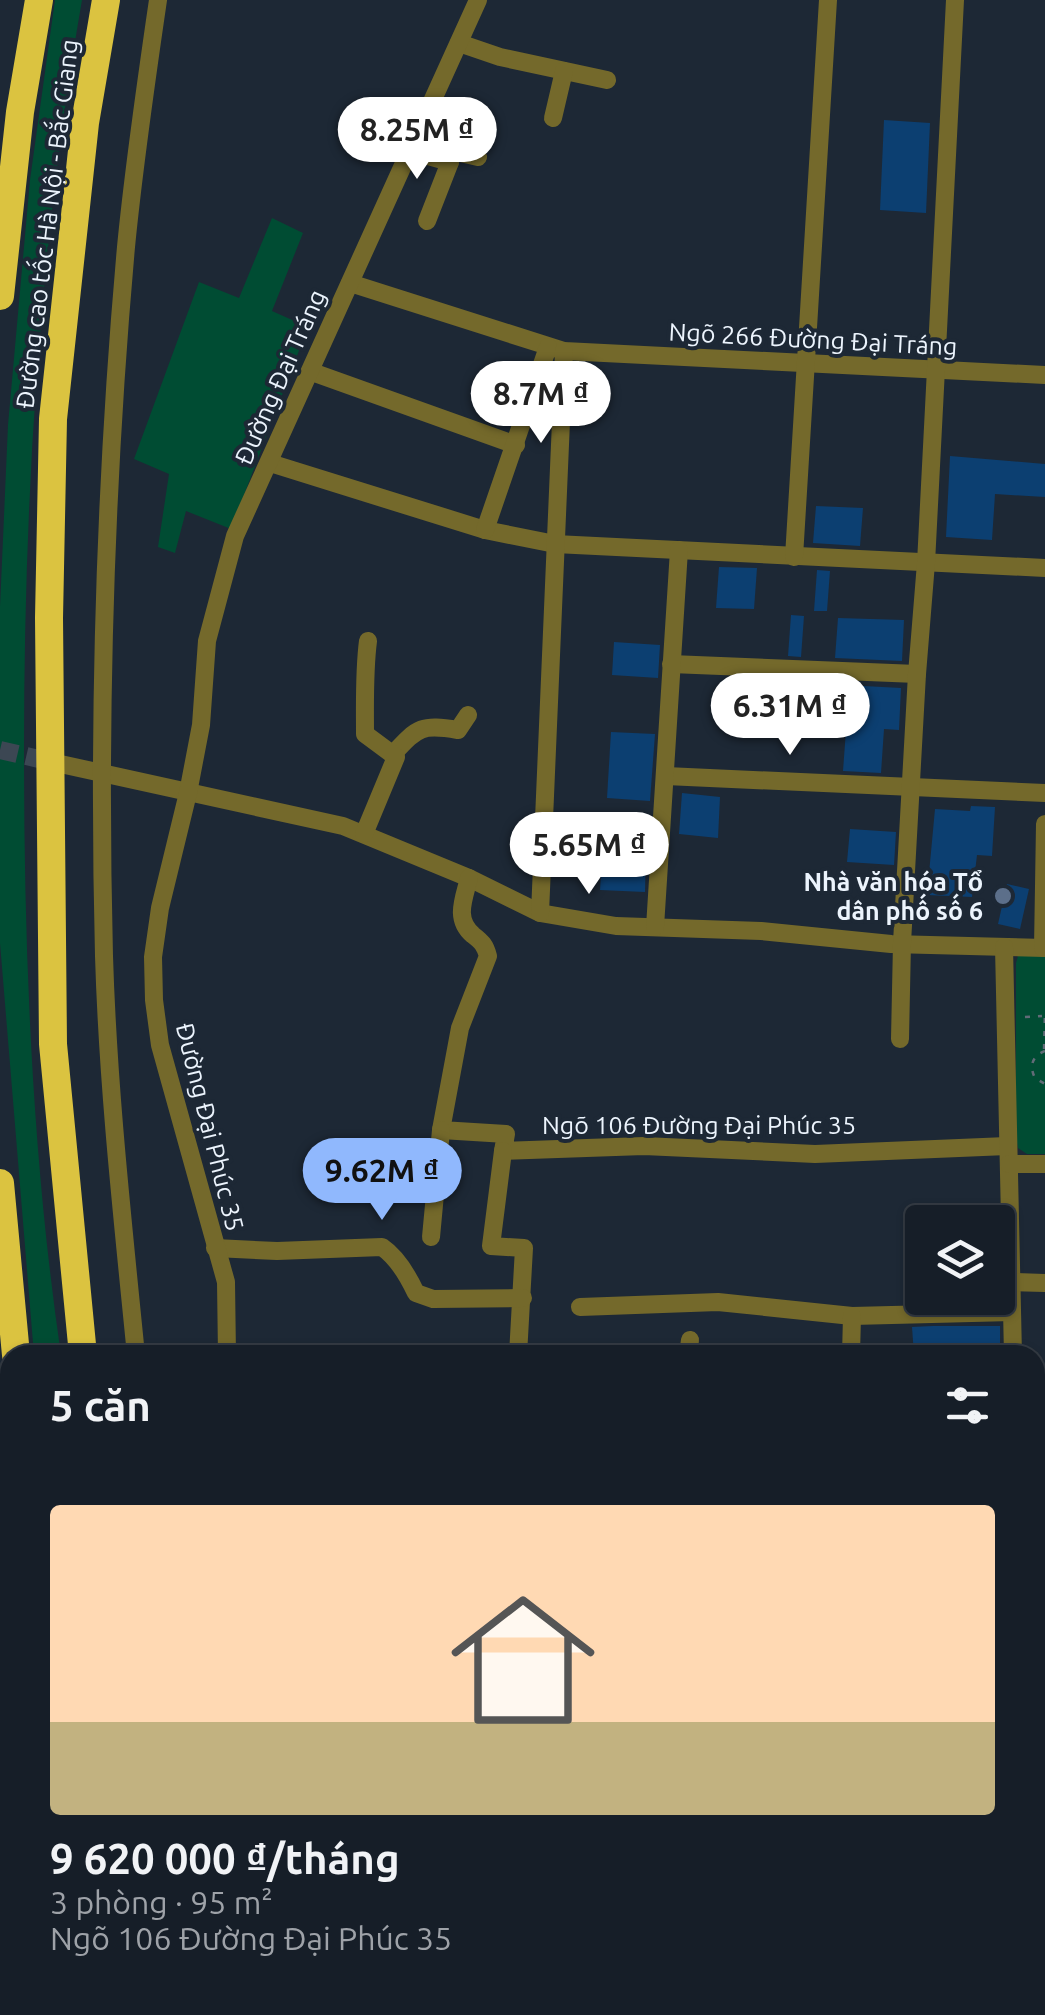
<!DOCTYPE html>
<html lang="vi">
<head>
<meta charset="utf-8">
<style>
	body { margin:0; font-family:Ubuntu,sans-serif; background:#1f2730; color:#f1f3f6; height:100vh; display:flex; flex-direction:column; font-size:38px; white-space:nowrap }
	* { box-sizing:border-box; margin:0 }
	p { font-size:32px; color:#9ea2a8 }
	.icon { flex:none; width:55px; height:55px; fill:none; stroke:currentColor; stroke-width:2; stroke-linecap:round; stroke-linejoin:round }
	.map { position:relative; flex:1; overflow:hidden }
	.sheet { position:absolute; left:0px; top:1345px; width:1045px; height:670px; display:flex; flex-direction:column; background:#161e28; border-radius:30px 30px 0 0; box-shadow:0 2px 8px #0004,0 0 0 2px #353c45 }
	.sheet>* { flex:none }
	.buttons { position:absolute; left:905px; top:1205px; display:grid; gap:20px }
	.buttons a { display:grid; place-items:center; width:110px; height:110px; border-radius:10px; background:#161e28; box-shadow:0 2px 8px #0004,0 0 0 2px #353c45; font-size:50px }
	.price { position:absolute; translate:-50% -85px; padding:0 22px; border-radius:35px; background:#fff; color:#222; font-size:32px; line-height:65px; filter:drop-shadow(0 2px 5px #0008) }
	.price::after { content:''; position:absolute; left:50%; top:60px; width:30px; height:22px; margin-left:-15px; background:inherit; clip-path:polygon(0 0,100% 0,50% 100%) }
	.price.active { background:#90b8fd; color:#111 }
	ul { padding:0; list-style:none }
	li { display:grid; align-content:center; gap:20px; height:530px; padding:0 50px }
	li+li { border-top:2px solid #353c45 }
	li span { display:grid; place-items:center; height:310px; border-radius:10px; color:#555 }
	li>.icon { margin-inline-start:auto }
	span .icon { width:180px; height:180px; fill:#fffc; stroke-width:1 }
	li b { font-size:42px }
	h2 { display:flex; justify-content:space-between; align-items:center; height:120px; padding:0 50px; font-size:42px }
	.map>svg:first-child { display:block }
	.green { fill:#004c33 }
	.water { fill:#094d66 }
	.building { fill:#0c3f71 }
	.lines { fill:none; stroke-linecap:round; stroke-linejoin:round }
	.minor-tunnel { stroke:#3c4753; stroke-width:18; stroke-dasharray:18 9; stroke-linecap:butt }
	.path { stroke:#616b77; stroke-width:2.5; stroke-dasharray:5 8; stroke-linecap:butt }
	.minor { stroke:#74692b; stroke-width:18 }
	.highway { stroke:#dbc340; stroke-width:28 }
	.service-dot { fill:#5c6f8a; stroke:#1d2835; stroke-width:4 }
	.labels { text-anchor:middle; stroke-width:8; stroke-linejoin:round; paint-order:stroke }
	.street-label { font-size:25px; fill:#ecf4fd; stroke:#1d2835 }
	.poi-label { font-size:25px; font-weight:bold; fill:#ecf4fd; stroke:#1d2835; text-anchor:end }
</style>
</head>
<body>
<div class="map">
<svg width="1045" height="2015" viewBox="0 0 1045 2015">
	<rect width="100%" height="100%" fill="#1d2835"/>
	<g class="green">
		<path d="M55 0H82C39 248 24 501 24 752 24 953 32 1156 61 1355H34L0 943V607L8 425 30 180Z"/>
		<path d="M272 218 303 233 272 311 308 327 231 529 186 511 175 553 158 547 169 474 134 459 199 282 239 298Z"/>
		<path d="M1045 954V1154H1027L1018 1148 1016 1137V963L1018 956Z"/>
	</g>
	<path class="water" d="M1045 1643V1703H1038L1039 1644Z"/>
	<g class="building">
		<path d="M884 120 930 123 926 213 880 210Z"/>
		<path d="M950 456 1045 464V497L995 494 992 540 946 537Z"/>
		<path d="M816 506 863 508 860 546 813 543Z"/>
		<path d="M719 567 757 568 754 609 716 608Z"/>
		<path d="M817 570 830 571 827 611H814Z"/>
		<path d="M791 615 804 616 801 657 788 656Z"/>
		<path d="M838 618 904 620 902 661 835 658Z"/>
		<path d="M614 642 660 645 658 678 612 675Z"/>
		<path d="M723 681 751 683 749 723 720 722Z"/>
		<path d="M845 685 901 688 899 730 884 729 881 773 843 771 846 730 809 727 812 686Z"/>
		<path d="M611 732 655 734 650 801 607 798Z"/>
		<path d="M682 793 720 797 718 838 679 834Z"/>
		<path d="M971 806 995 807 992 856 977 855 972 897 927 895 935 809 970 811Z"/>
		<path d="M850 829 896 832 894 865 847 862Z"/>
		<path d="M603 843 646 846 645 892 600 890Z"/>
		<path d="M1007 884 1029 889 1020 929 998 924Z"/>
		<path d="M933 1326H1000V1355H914L912 1327Z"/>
	</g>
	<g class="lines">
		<path class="minor-tunnel" d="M0 750 56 763"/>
		<g class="path">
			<path d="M1025 1017 1042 1016"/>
			<path d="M1044 1049 1045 1011"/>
			<path d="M1045 1051C1032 1056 1029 1066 1035 1078L1045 1084"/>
		</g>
		<g class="minor">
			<path d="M459 43 500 57 607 80"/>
			<path d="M553 118 564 71"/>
			<path d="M410 151 450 162 452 151 478 157"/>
			<path d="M427 221 450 162"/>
			<path d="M350 283 564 351 1045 375"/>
			<path d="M312 372 516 445"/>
			<path d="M270 463 485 530 555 544 1045 568"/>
			<path d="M485 530 548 347"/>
			<path d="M794 557 828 0"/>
			<path d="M671 664 917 674"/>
			<path d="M394 753C418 727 422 724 458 730L468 715"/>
			<path d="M56 763 343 826 469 878 540 913 616 926 761 931 891 944 1045 948"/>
			<path d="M666 776 1045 793"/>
			<path d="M364 834 396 757 365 734C365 703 364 672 368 641"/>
			<path d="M469 878C464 899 454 919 473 935 482 942 485 945 488 956L460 1028 441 1130 506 1134 503 1151 644 1146 815 1154 1007 1146"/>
			<path d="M540 913 564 351"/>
			<path d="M655 927 679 550"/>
			<path d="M1004 947 1013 1355"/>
			<path d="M1043 948 1045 824"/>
			<path d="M900 1039 902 943 917 674 926 563 955 0"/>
			<path d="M503 1151 491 1246 524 1248 518 1355"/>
			<path d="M1009 1164H1045"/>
			<path d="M431 1237 441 1130"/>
			<path d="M215 1248 277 1251 382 1247C398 1258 408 1276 416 1293L433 1299 523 1298"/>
			<path d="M1012 1282 1045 1283"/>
			<path d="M580 1307 718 1302 852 1316 1012 1312"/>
			<path d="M136 1355C123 1223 108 1089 104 956 98 720 105 482 126 247 134 164 146 82 158 0"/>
			<path d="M227 1355 226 1282 160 1045 154 1000 153 957 160 908 188 793 201 725 207 641 235 536 478 0"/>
			<path d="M688 1355 690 1340"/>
			<path d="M851 1355 852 1316"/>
			<path d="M1035 1410H1045"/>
			<path d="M0 1535 10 1599"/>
			<path d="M1035 1537 1045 1536"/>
			<path d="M1035 1589 1039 1603 1035 1612"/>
			<path d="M1035 1707 1045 1708"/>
			<path d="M1035 1789 1045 1788"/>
			<path d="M0 1891 10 1890"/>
			<path d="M254 2005 256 2015"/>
			<path d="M392 2005 396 2015"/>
			<path d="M699 2005 705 2015"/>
			<path d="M633 2015 664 2005"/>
			<path d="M794 2015 816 2006 835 2015"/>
		</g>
		<g class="highway">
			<path d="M0 296 20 112 39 0"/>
			<path d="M0 1183 16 1355"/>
			<path d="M83 1355 53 1044 49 618 53 419 85 123 106 0"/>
			<path d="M136 2005 139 2015"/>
			<path d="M203 2005 205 2015"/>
		</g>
	</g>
	<circle class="service-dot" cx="1003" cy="896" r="10"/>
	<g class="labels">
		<g class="street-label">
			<text transform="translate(47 224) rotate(-83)" y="9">Đường cao tốc Hà Nội - Bắc Giang</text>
			<text transform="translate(813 339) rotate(3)" y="9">Ngõ 266 Đường Đại Tráng</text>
			<text transform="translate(280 377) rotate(-66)" y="9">Đường Đại Tráng</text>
			<text x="699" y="1134">Ngõ 106 Đường Đại Phúc 35</text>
			<text transform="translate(210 1127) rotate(76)" y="9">Đường Đại Phúc 35</text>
		</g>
		<g class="poi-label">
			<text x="983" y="891">Nhà văn hóa Tổ<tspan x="983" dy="29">dân phố số 6</tspan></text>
		</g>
	</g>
</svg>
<div class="buttons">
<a><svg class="icon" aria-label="layers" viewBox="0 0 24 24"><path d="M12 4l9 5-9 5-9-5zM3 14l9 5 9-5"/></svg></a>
</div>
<b class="price" style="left:417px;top:182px">8.25M ₫</b>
<b class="price" style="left:541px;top:446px">8.7M ₫</b>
<b class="price" style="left:790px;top:758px">6.31M ₫</b>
<b class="price" style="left:589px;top:897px">5.65M ₫</b>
<b class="price active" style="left:382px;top:1223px">9.62M ₫</b>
<section class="sheet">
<h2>5 căn<svg class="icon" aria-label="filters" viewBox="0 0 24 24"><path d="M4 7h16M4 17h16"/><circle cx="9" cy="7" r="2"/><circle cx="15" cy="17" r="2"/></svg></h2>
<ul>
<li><span style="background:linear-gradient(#ffd9b3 70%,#c2b280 0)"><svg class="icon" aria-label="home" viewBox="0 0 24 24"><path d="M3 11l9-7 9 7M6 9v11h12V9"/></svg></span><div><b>9 620 000 ₫/tháng</b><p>3 phòng · 95 m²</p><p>Ngõ 106 Đường Đại Phúc 35</p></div></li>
</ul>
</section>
</div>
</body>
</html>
